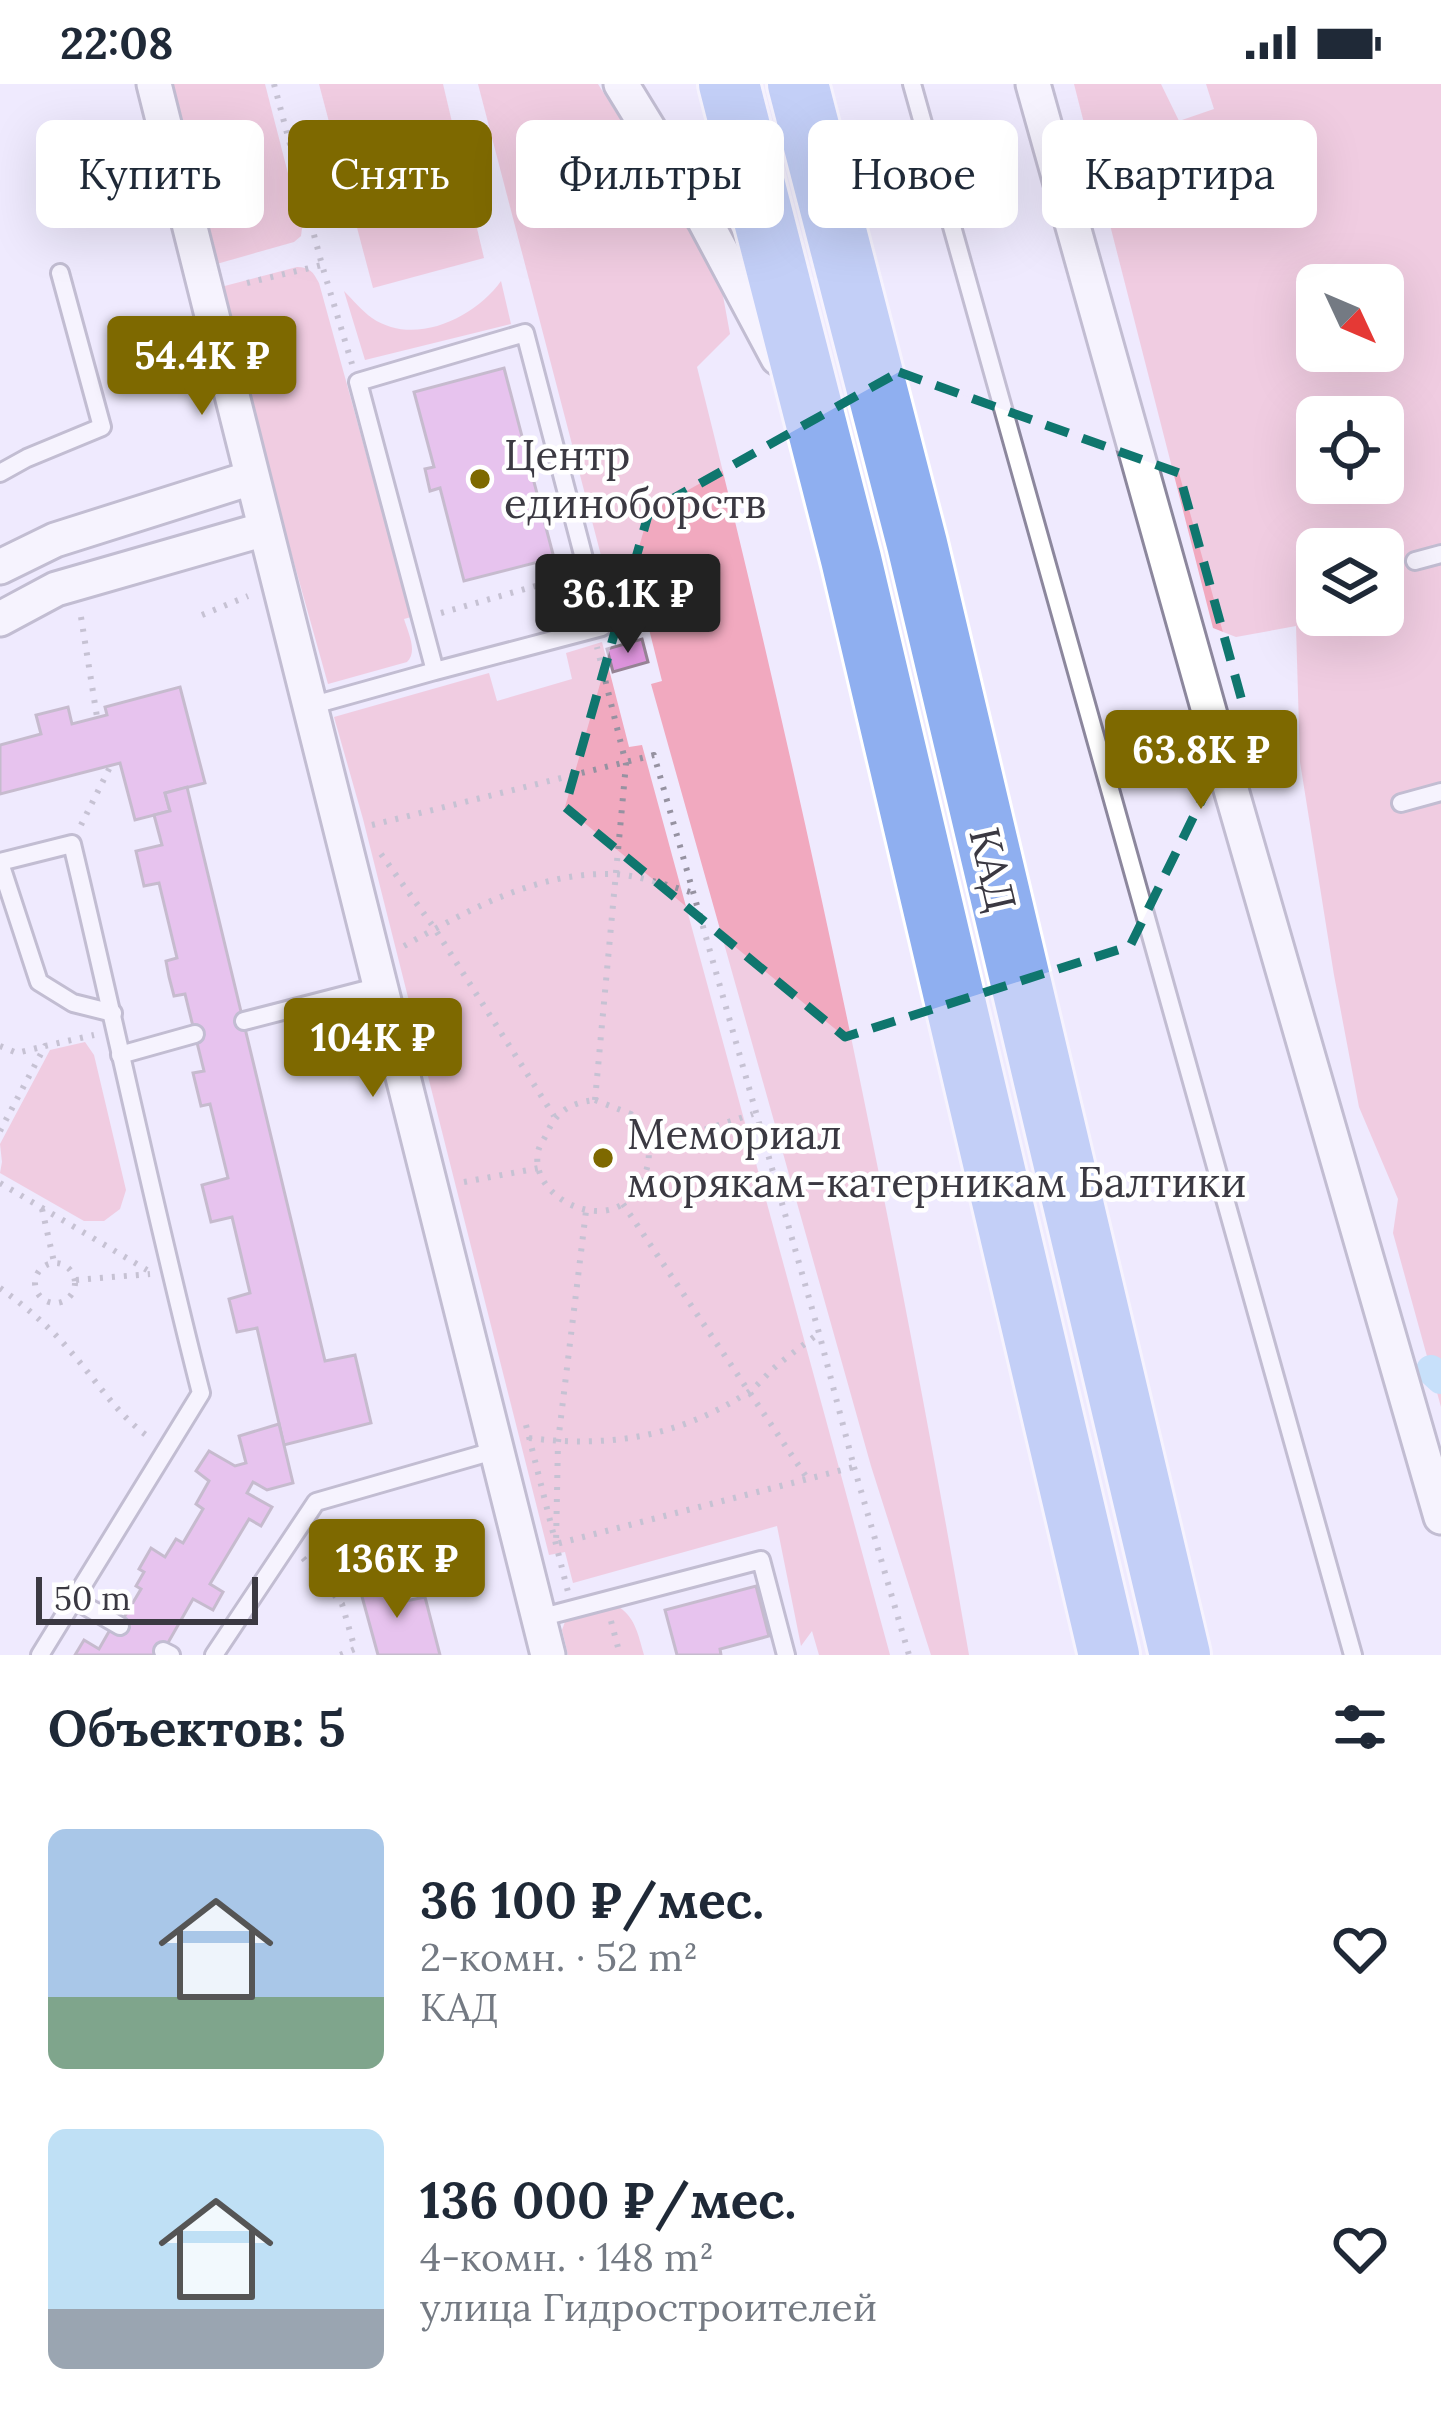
<!DOCTYPE html>
<html lang="ru">
<head>
<meta charset="utf-8">
<style>
	body { margin:0; font-family:Lora,serif; background:#f6f6f7; color:#1f2937; height:100vh; display:flex; flex-direction:column; font-size:45px; white-space:nowrap }
	* { box-sizing:border-box; margin:0 }
	p { font-size:39px; color:#747a83 }
	.icon { flex:none; width:66px; height:66px; fill:none; stroke:currentColor; stroke-width:2; stroke-linecap:round; stroke-linejoin:round }
	.map { position:relative; height:1571px; overflow:hidden }
	.details { display:flex; flex-direction:column; background:#fff; flex:1 }
	.details>* { flex:none }
	.top-card { position:absolute; left:36px; top:36px; width:1371px; height:108px; display:flex; gap:24px }
	.needle { width:78px; rotate:134deg }
	.tools { position:absolute; left:1296px; top:180px; display:grid; gap:24px }
	.tools a { display:grid; place-items:center; width:108px; height:108px; border-radius:18px; background:#fff; box-shadow:0 12px 48px #0002; font-size:60px }
	.scale { position:absolute; left:36px; bottom:30px; width:222px; box-sizing:border-box; padding-left:12px; border:6px solid #3b3942; border-top:0; font-size:33px; line-height:42px; white-space:nowrap; color:#3b3942; -webkit-text-stroke:9px #fff; paint-order:stroke }
	.price { position:absolute; translate:-50% -102px; padding:0 27px; border-radius:12px; background:#7e6900; color:#fff; font-size:39px; line-height:78px; filter:drop-shadow(0 3px 6px #0008) }
	.price::after { content:''; position:absolute; left:50%; top:72px; width:36px; height:27px; margin-left:-18px; background:inherit; clip-path:polygon(0 0,100% 0,50% 100%) }
	.price.current { background:#222; color:#fff }
	ul { padding:0; list-style:none }
	li { display:flex; align-items:center; gap:36px; height:300px; padding:0 48px }
	li span { display:grid; place-items:center; flex:none; width:336px; height:240px; border-radius:18px; color:#555 }
	li>.icon { margin-inline-start:auto }
	span .icon { width:144px; height:144px; fill:#fffc; stroke-width:1 }
	li b { font-size:51px }
	h2 { display:flex; justify-content:space-between; align-items:center; height:144px; padding:0 48px; font-size:51px }
	.chip { padding:0 42px; border-radius:18px; background:#fff; box-shadow:0 12px 48px #0002; font-size:42px; line-height:108px }
	.chip.current { background:#7e6900; color:#fff }
	.status { display:flex; justify-content:space-between; align-items:center; height:84px; padding:0 60px; background:#fff; direction:ltr }
	.status svg { height:33px; fill:currentColor }
	.map>svg:first-child { display:block }
	.green { fill:#f1a9bf; fill-rule:evenodd }
	.lines { fill:none; stroke-linecap:round; stroke-linejoin:round }
	.canal { stroke:#97d4f5; stroke-width:30 }
	.building { fill:#dd94dc; stroke:#968395; stroke-width:3 }
	.service-casing { stroke:#8c879d; stroke-width:22 }
	.minor-casing { stroke:#8c879d; stroke-width:39 }
	.motorway-casing { stroke:#fff; stroke-width:66 }
	.path { stroke:#9692a1; stroke-width:6; stroke-dasharray:3 9; stroke-linecap:butt }
	.service { stroke:#fff; stroke-width:16 }
	.minor { stroke:#fff; stroke-width:33 }
	.motorway { stroke:#8faff0; stroke-width:60 }
	.marked { fill:none; stroke:#0f766e; stroke-width:9; stroke-dasharray:24 15; stroke-linejoin:round }
	.poi-dot { fill:#7e6900; stroke:#fff; stroke-width:4.5 }
	.labels { text-anchor:middle; stroke-width:9; stroke-linejoin:round; paint-order:stroke }
	.poi-label { font-size:42px; fill:#3b3942; stroke:#fff; text-anchor:start }
	.street-label { font-size:42px; fill:#3b3942; stroke:#fff }
</style>
</head>
<body>
<div class="status"><b>22:08</b><svg viewBox="0 0 49 12"><path d="M0 12V9h3v3zM5 12V6h3v6zM10 12V3h3v9zM15 12V0h3v12zM26 1h20v11H26zM47 4h2v5h-2z"/></svg></div>
<div class="map">
<svg width="1441" height="1571" viewBox="0 0 1441 1571">
	<rect width="100%" height="100%" fill="#efeafe"/>
	<g class="green">
		<path d="M167 0H265L302 144 301 152 294 158 213 181Z"/>
		<path d="M319 0H443L484 174 373 204Z"/>
		<path d="M478 0H598L629 49 661 93 721 201 730 250 697 283C804 709 894 1138 969 1571H931L871 1382 651 600 662 597 644 525 616 529Z"/>
		<path d="M1074 0H1161L1179 37 1214 25 1206 0H1441V1323L1393 1149 1398 1115 1359 1023 1334 891 1300 678 1296 542 1236 553 1213 544ZM1317 201H1383V267H1317ZM1317 333H1383V399H1317ZM1317 465H1383V531H1317Z"/>
		<path d="M297 183C310 183 313 188 319 199L411 533 404 535C408 548 418 568 407 578L328 600 217 204Z"/>
		<path d="M501 197 511 240 365 276 344 207C353 216 362 227 372 234 414 263 475 234 501 197Z"/>
		<path d="M602 558 629 663 642 661 890 1571H819L812 1547 801 1562 777 1442 573 1499 565 1468 549 1471 363 735 334 633 489 589 497 617 572 595 566 569Z"/>
		<path d="M85 958 94 971 126 1106 120 1125 104 1137H84L0 1089 2 1078 0 1060 50 966Z"/>
		<path d="M616 1521C635 1532 638 1550 644 1571H568L562 1546 566 1535Z"/>
	</g>
	<g class="lines">
		<path class="canal" d="M1431 1286 1441 1295"/>
	</g>
	<g class="building">
		<path d="M570 51 577 81 562 84 555 55Z"/>
		<path d="M504 284 554 474 464 497 440 404 430 407 425 385 434 383 414 308Z"/>
		<path d="M642 555 648 578 613 588 607 565Z"/>
		<path d="M180 603 205 699 165 709 170 727 135 736 120 679 0 710V661L41 650 36 631 68 623 72 640 107 631 105 623Z"/>
		<path d="M187 703 325 1277 355 1271 371 1339 284 1361 257 1244 237 1248 229 1215 250 1209 232 1133 211 1138 202 1101 228 1094 210 1020 201 1022 193 989 204 987 185 910 174 912 169 893 166 877 177 874 159 799 144 802 136 767 162 761 154 731 170 727 165 709Z"/>
		<path d="M279 1340 293 1399 267 1406 253 1398 247 1409 272 1423 261 1442 249 1435 210 1500 223 1508 213 1526 193 1515 161 1571H75L84 1556 99 1565 111 1544 116 1547 141 1505 136 1502 144 1488 139 1485 151 1464 165 1473 176 1455 183 1459 203 1425 196 1420 209 1397 196 1387 209 1367 235 1382 246 1379 239 1352Z"/>
		<path d="M385 1489 396 1519 425 1513 440 1571H378L358 1498Z"/>
		<path d="M756 1502 769 1552 720 1565 721 1571H677L665 1526Z"/>
	</g>
	<g class="lines">
		<defs>
			<g id="service">
				<path d="M912 0 1353 1571"/>
				<path d="M0 389 27 374 102 343 60 189"/>
				<path d="M1415 477 1441 470"/>
				<path d="M310 622 435 587 358 298 525 249 602 543 435 587"/>
				<path d="M1401 719 1441 708"/>
				<path d="M0 778 72 760C116 943 154 1126 201 1309L40 1571"/>
				<path d="M0 779 39 898 73 919 113 929"/>
				<path d="M244 937 380 902"/>
				<path d="M120 971 195 950"/>
				<path d="M75 1516 120 1542"/>
				<path d="M539 1534 761 1476 786 1571"/>
				<path d="M163 1567 171 1571"/>
				<path d="M214 1571 316 1418 497 1366"/>
			</g>
			<g id="minor">
				<path d="M154 0 548 1571"/>
				<path d="M621 0 705 137 778 274"/>
				<path d="M1033 0 1230 702 1441 1433"/>
				<path d="M0 483 55 456 251 394"/>
				<path d="M0 535 56 505 265 445"/>
			</g>
			<g id="motorway">
				<path d="M729 0 851 475 1109 1571"/>
				<path d="M798 0 917 460 1180 1571"/>
			</g>
		</defs>
		<use href="#service" class="service-casing"/>
		<use href="#minor" class="minor-casing"/>
		<use href="#motorway" class="motorway-casing"/>
		<g class="path">
			<path d="M274 0 322 181 352 280"/>
			<path d="M247 199 322 181"/>
			<path d="M441 529 567 493"/>
			<path d="M202 531 248 512"/>
			<path d="M81 533 97 633"/>
			<path d="M81 741 111 681"/>
			<path d="M372 741 654 671 819 1249 854 1383 556 1460 558 1358 586 1127"/>
			<path d="M381 770 435 845 554 1032"/>
			<path d="M404 862C469 826 535 788 613 790 639 791 669 802 694 809"/>
			<path d="M0 962 17 969 45 962"/>
			<path d="M595 1016 626 680 597 563"/>
			<path d="M595 1016 631 1030C636 1040 645 1052 648 1063 651 1079 645 1094 635 1106 631 1110 628 1116 623 1120 590 1142 530 1109 538 1068 539 1062 543 1057 546 1051 556 1028 569 1019 595 1016Z"/>
			<path d="M0 1047 45 962 94 951"/>
			<path d="M648 1064 753 1030"/>
			<path d="M464 1098 539 1084"/>
			<path d="M0 1099 147 1186"/>
			<path d="M623 1120 807 1394"/>
			<path d="M42 1125 54 1178"/>
			<circle cx="55" cy="1199" r="20"/>
			<path d="M76 1196 150 1190"/>
			<path d="M0 1204C26 1223 50 1243 71 1268 97 1297 117 1331 149 1353"/>
			<path d="M526 1341 568 1508"/>
			<path d="M529 1354C609 1364 678 1353 747 1309 757 1303 765 1292 774 1284 789 1271 804 1261 819 1249"/>
			<path d="M854 1383 909 1571"/>
			<path d="M303 1474 342 1520 355 1565 340 1571"/>
			<path d="M611 1537 620 1571"/>
		</g>
		<use href="#service" class="service"/>
		<use href="#minor" class="minor"/>
		<use href="#motorway" class="motorway"/>
	</g>
	<path d="M0 0H1441V1571H0ZM899 288 1179 389 1245 628 1130 862 845 953 565 723 649 428Z" fill="#efeafe" fill-opacity=".55" fill-rule="evenodd"/>
	<path class="marked" d="M899 288 1179 389 1245 628 1130 862 845 953 565 723 649 428Z"/>
	<g class="poi-dot">
		<circle cx="480" cy="395" r="12"/>
		<circle cx="603" cy="1074" r="12"/>
	</g>
	<g class="labels">
		<g class="poi-label">
			<text x="504" y="386">Центр<tspan x="504" dy="48">единоборств</tspan></text>
			<text x="627" y="1065">Мемориал<tspan x="627" dy="48">морякам-катерникам Балтики</tspan></text>
		</g>
		<g class="street-label">
			<text transform="translate(993 785) rotate(77)" y="15">КАД</text>
		</g>
	</g>
</svg>
<div class="tools">
<a><svg class="needle" viewBox="-14 -14 28 28"><path d="M0-13l5 13h-10z" fill="#e53935"/><path d="M0 13l5-13h-10z" fill="#747a83"/></svg></a>
<a><svg class="icon" aria-label="locate" viewBox="0 0 24 24"><circle cx="12" cy="12" r="6"/><path d="M12 2v4M12 18v4M2 12h4M18 12h4"/></svg></a>
<a><svg class="icon" aria-label="layers" viewBox="0 0 24 24"><path d="M12 4l9 5-9 5-9-5zM3 14l9 5 9-5"/></svg></a>
</div>
<div class="scale">50 m</div>
<b class="price" style="left:202px;top:334px">54.4K ₽</b>
<b class="price current" style="left:628px;top:572px">36.1K ₽</b>
<b class="price" style="left:1201px;top:728px">63.8K ₽</b>
<b class="price" style="left:373px;top:1016px">104K ₽</b>
<b class="price" style="left:397px;top:1537px">136K ₽</b>
<div class="top-card">
<a class="chip">Купить</a>
<a class="chip current">Снять</a>
<a class="chip">Фильтры</a>
<a class="chip">Новое</a>
<a class="chip">Квартира</a>
</div>
</div>
<section class="details">
<h2>Объектов: 5<svg class="icon" aria-label="filters" viewBox="0 0 24 24"><path d="M4 7h16M4 17h16"/><circle cx="9" cy="7" r="2"/><circle cx="15" cy="17" r="2"/></svg></h2>
<ul>
<li><span style="background:linear-gradient(#a9c7e8 70%,#7fa58c 0)"><svg class="icon" aria-label="home" viewBox="0 0 24 24"><path d="M3 11l9-7 9 7M6 9v11h12V9"/></svg></span><div><b>36 100 ₽/мес.</b><p>2-комн. · 52 m²</p><p>КАД</p></div><svg class="icon" aria-label="heart" viewBox="0 0 24 24"><path d="M12 20l-8-8c-3-5 5-10 8-4 3-6 11-1 8 4z"/></svg></li>
<li><span style="background:linear-gradient(#bfe0f5 75%,#9aa5b1 0)"><svg class="icon" aria-label="home" viewBox="0 0 24 24"><path d="M3 11l9-7 9 7M6 9v11h12V9"/></svg></span><div><b>136 000 ₽/мес.</b><p>4-комн. · 148 m²</p><p>улица Гидростроителей</p></div><svg class="icon" aria-label="heart" viewBox="0 0 24 24"><path d="M12 20l-8-8c-3-5 5-10 8-4 3-6 11-1 8 4z"/></svg></li>
</ul>
</section>
</body>
</html>
